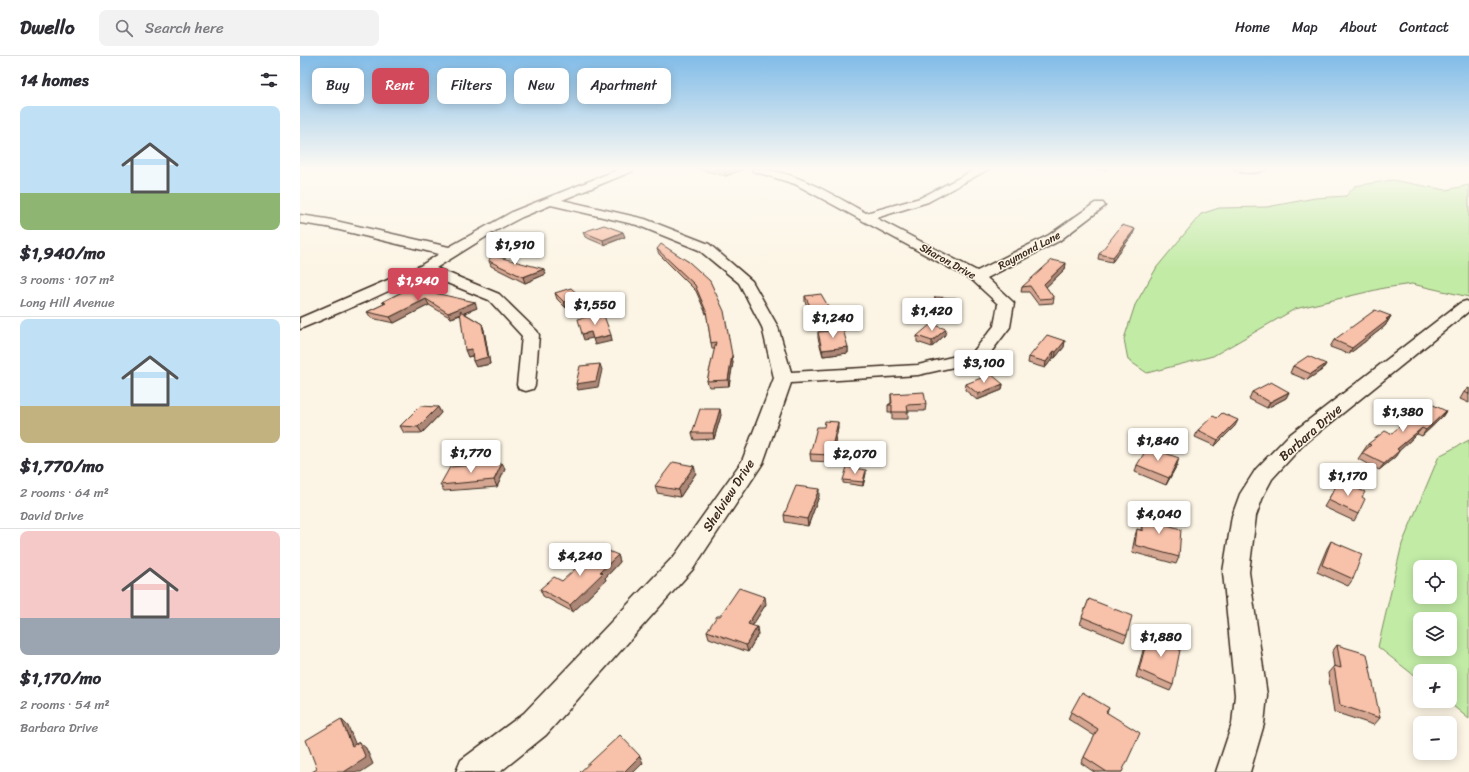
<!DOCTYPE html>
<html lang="en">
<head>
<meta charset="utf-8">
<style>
	body { margin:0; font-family:Sriracha,sans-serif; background:#f2f2f3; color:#2b2b33; height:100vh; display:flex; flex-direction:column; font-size:15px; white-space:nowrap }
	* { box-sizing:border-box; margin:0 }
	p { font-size:13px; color:#7c7c81 }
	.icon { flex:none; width:22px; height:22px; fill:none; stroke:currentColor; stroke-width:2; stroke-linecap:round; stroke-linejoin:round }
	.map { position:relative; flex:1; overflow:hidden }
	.panel { display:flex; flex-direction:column; background:#fff; width:300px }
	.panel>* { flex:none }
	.banner { position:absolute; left:12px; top:12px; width:380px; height:36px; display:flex; gap:8px }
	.controls { position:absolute; left:1113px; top:504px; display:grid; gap:8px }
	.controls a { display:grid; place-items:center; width:44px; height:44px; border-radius:8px; background:#fff; box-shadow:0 2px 10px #0003; font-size:20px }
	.price { position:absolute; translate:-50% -34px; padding:0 9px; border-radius:4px; background:#fff; color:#222; font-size:13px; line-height:26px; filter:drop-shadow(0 1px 2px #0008) }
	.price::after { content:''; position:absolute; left:50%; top:24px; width:12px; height:9px; margin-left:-6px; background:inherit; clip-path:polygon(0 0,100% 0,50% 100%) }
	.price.on { background:#d1495b; color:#fff }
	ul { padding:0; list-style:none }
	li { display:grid; align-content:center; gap:8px; height:212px; padding:0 20px }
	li+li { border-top:1px solid #e1e1e2 }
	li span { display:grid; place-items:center; height:124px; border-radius:8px; color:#555 }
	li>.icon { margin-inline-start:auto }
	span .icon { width:72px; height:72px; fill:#fffc; stroke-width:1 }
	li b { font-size:17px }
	h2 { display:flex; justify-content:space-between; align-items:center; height:48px; padding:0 20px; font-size:17px }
	.pill { padding:0 14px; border-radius:8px; background:#fff; box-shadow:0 2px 10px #0003; font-size:14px; line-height:36px }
	.pill.on { background:#d1495b; color:#fff }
	header { display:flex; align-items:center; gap:24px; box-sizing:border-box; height:56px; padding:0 20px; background:#fff; border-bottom:1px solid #e1e1e2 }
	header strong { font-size:19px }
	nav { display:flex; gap:22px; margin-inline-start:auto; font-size:14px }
	.search { width:280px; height:36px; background:#f2f2f3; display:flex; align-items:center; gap:10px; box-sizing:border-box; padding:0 14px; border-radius:8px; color:#7c7c81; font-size:15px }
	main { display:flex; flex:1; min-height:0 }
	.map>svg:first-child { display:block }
	.green { fill:#c2eba6; stroke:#7e8a62; fill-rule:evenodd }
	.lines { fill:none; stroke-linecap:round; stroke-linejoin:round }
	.minor-casing { stroke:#3b2a1e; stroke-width:3 }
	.minor { fill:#fcf5e5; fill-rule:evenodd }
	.wall { fill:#d4a692; stroke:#3b2a1e }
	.shaded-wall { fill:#ad8777; stroke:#3b2a1e }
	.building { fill:#f7c1aa; stroke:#3b2a1e }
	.labels { text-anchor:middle; stroke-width:3; stroke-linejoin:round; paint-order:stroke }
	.far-street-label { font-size:11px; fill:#3b2a1e; stroke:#fcf5e5 }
	.street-label { font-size:13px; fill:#3b2a1e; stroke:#fcf5e5 }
</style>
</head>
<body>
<header>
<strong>Dwello</strong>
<div class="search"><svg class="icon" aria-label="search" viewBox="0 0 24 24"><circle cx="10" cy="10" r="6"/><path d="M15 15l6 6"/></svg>Search here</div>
<nav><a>Home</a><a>Map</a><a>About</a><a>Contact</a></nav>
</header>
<main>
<section class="panel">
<h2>14 homes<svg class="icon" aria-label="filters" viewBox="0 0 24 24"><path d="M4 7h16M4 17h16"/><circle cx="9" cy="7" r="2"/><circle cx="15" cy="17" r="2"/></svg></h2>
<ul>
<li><span style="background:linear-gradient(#bfe0f5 70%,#8fb573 0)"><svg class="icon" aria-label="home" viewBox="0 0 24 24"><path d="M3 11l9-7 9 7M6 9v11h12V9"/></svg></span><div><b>$1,940/mo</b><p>3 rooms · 107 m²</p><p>Long Hill Avenue</p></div></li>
<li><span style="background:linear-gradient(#bfe0f5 70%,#c2b280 0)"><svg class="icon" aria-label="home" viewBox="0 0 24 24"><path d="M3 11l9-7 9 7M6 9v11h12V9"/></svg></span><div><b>$1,770/mo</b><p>2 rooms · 64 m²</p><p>David Drive</p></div></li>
<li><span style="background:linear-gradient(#f6c9c9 70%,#9aa5b1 0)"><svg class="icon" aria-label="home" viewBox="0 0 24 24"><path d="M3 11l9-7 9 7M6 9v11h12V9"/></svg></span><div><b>$1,170/mo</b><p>2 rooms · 54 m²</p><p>Barbara Drive</p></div></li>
</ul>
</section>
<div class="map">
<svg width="1169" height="716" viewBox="0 0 1169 716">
	<rect width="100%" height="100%" fill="#fcf5e5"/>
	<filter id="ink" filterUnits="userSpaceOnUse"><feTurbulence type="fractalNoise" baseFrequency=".025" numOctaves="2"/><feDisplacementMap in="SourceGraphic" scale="8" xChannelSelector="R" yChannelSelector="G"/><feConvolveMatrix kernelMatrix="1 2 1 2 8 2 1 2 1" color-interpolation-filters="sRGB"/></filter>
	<g filter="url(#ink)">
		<g class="green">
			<path d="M1092 124 1146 134 1169 129V241L1112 228 1084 232 995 253 913 300 847 317 828 304 824 283 835 249 857 211 901 158 919 152 967 151 1015 142 1046 140 1055 130Z"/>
			<path d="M1169 384V663L1147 645H1150V615H1120V624L1078 591 1102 488 1139 400ZM1120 511H1150V541H1120ZM1120 563H1150V593H1120Z"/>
		</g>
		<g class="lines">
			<defs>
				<g id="minor">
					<path d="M320 113H334L333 115 262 144 345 163 409 188 452 225 478 271 491 316 618 309 673 296 694 270 698 248 672 224 495 128 453 115 452 113C494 113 530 138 566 157L620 142 676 113H689L628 146 576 162 677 215 749 179 795 147H803L805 150 759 185 687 222 714 247 710 271 685 304 618 319 491 327 463 407 393 513 246 679 200 716H156L161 704 224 657 375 499 442 405 474 322 462 271 439 227 399 194 337 169 251 149 222 161 197 174 136 212 199 238 237 275 239 279 235 329 233 333 226 335 219 333 217 329 222 280 189 244 125 218 69 244 0 273V262L120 210 139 198 27 171 0 167V159L27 163 149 191 214 155Z"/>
					<path d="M934 113H965C960 118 939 118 934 113Z"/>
					<path d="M1166 245 1169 246V255L1002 390 972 423 964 438 956 460 949 516 967 639 964 668 950 716H916L932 668 935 639 923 516 932 460 940 438 956 413 988 380 1160 247Z"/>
				</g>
			</defs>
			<use href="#minor" class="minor-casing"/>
			<use href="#minor" class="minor"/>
		</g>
		<g class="wall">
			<path d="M398 113H444L426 120Z"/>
			<path d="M788 113H807V114Z"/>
			<path d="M283 176 325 181 304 189 285 181Z"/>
			<path d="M833 178 812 206 798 203 799 198Z"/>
			<path d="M357 193 389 206 433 306 429 330 409 331 407 325 415 293H412L407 260 396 235 359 198Z"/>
			<path d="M189 205 246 218 225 227 191 210Z"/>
			<path d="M766 207 765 213 746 231 754 242 753 247 738 248 729 236H721L722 231Z"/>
			<path d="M108 233 177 252 164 257 182 268 184 274 190 308 176 311 172 300 168 301 161 259 151 262 129 249 94 267 71 262 67 256 84 248 82 246Z"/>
			<path d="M255 237 281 241 283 247 266 252 257 243Z"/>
			<path d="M505 240 528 250V255L512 258 505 246Z"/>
			<path d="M635 241 656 254V260L634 259Z"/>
			<path d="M1091 260 1085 270 1049 298 1030 291 1034 284Z"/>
			<path d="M530 271 548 291V297L523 300 518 282V276L530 275Z"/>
			<path d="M645 279 632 291 617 286V280Z"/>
			<path d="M765 285 764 291 755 302H753L745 312 728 307 729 301Z"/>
			<path d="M1026 308 1022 314 1007 324 990 317 993 310Z"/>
			<path d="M666 328H703L702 334 677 344 665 334Z"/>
			<path d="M1169 332V347L1160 343 1164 336Z"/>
			<path d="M952 336H989L986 342 967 352 949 343Z"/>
			<path d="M591 338 626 348 625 355H608V363H592V356H588V349L591 347Z"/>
			<path d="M138 351 141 357 122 377H104L100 370Z"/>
			<path d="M1146 355 1142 361 1122 380 1117 378 1099 395 1095 401 1079 414 1058 403 1068 388Z"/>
			<path d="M421 359 414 383 394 384 392 377Z"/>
			<path d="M935 370 915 390 895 381 898 374Z"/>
			<path d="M524 371 538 372 531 406 511 405 510 398Z"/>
			<path d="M202 407 205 413 197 431 144 435 140 429Z"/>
			<path d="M837 409H877L866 429 835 416Z"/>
			<path d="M396 417 380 441 357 437 355 430Z"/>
			<path d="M566 417 563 430 543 427V424Z"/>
			<path d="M1039 425 1062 441 1058 458 1054 465 1024 451Z"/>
			<path d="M519 440 508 470 485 466 484 459Z"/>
			<path d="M845 454 879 501 876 508 832 496 835 480 837 473 841 474 843 461Z"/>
			<path d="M1031 485 1053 523 1048 530 1017 516 1027 492Z"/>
			<path d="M318 499 320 506 305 522 306 524 273 556 243 540 240 533 262 525Z"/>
			<path d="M789 543 827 579 824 586 780 568Z"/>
			<path d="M466 548 452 570 458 578 448 596 409 582 407 575 420 560Z"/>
			<path d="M849 576 873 629 870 635 836 621 846 583Z"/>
			<path d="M1037 589 1080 662 1074 669 1034 656 1028 617 1034 610 1032 596Z"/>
			<path d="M809 652 807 656 822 716H794L781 707 795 680 768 663 771 656Z"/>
		</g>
		<g class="shaded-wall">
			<path d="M432 113H444L426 120 425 116Z"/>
			<path d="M835 173 833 178 812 206 813 201Z"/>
			<path d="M323 176 325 181 304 189 303 184Z"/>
			<path d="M766 207 765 213 743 234 744 228Z"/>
			<path d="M244 213 246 218 225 227 223 221Z"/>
			<path d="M281 241 283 247 266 252 264 246Z"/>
			<path d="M126 243 129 249 94 267 90 261Z"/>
			<path d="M175 246 177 252 151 262 148 257Z"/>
			<path d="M528 250V255L512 258 511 252Z"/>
			<path d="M1091 260 1085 270 1049 298 1052 292Z"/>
			<path d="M182 268 184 274 190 308 176 311 173 305Z"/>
			<path d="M646 273 645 279 632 291V285Z"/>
			<path d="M291 276 293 282 284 284 282 278Z"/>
			<path d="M311 279 312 285 295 289 293 283Z"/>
			<path d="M765 285 764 291 755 302 756 296Z"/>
			<path d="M548 291V297L523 300 522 294Z"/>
			<path d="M172 293 174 299 168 301 165 294Z"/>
			<path d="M754 295 753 302 745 312 746 306Z"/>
			<path d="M432 299 433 306 429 330 428 324Z"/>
			<path d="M300 308 302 314 298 331 278 334 276 328Z"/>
			<path d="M1026 308 1022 314 1007 324 1011 318Z"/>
			<path d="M703 328 702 334 677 344 678 338Z"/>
			<path d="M989 336 986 342 967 352 970 346Z"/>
			<path d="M138 351 141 357 122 377 118 371Z"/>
			<path d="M420 353 421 359 414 383 413 377Z"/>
			<path d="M1146 355 1142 361 1122 380 1126 374Z"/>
			<path d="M938 364 935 370 915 390 918 384Z"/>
			<path d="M538 366V372L531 406 530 399Z"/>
			<path d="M1122 372 1117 378 1099 395 1095 401 1079 414 1084 408 1097 393Z"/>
			<path d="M879 402 877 409 866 429 869 422Z"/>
			<path d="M202 407 205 413 197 431 194 424Z"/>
			<path d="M394 410 396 417 380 441 378 434Z"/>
			<path d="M566 414V417L563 430V426Z"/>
			<path d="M519 433V440L508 470 507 463Z"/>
			<path d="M318 499 320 506 305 522 306 524 273 556 270 549 300 516Z"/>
			<path d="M465 541 466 548 449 575 448 568Z"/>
			<path d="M457 571 458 578 448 596 446 589Z"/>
			<path d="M41 663 48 670 59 697 52 690Z"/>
			<path d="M59 686 66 692 73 708 61 716H44Z"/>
			<path d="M340 700 343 707 334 716H324Z"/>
		</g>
		<g class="building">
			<path d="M415 113H432L425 116Z"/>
			<path d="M304 169 323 176 303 184 283 176Z"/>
			<path d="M822 169 835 173 813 201 799 198Z"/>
			<path d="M361 188 389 206 410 225 424 255 432 299 428 324 407 325 416 286 411 287 406 255 395 229 357 193Z"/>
			<path d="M191 199 244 213 223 221 189 205Z"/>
			<path d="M752 204 766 207 744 228 754 242 739 243 730 230 722 231Z"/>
			<path d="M112 232 175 246 148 257 126 243 90 261 67 256 86 247 82 246 108 233 112 234Z"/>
			<path d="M271 232 281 241 264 246 255 237Z"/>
			<path d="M521 238 528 250 511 252 505 240Z"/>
			<path d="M635 241 656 242V254L634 253Z"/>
			<path d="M1075 254 1091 260 1086 263 1088 264 1052 292 1034 284Z"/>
			<path d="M160 255 182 268 188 301 173 305 172 293 165 294Z"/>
			<path d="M303 257 311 279 293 283 291 276 282 278 278 263Z"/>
			<path d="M631 268 646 273 632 285 617 280Z"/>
			<path d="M542 270 548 291 522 294 518 276 531 275 530 271Z"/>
			<path d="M747 279 765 285 756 296 754 295 746 306 729 301Z"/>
			<path d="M1008 300 1026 308 1011 318 993 310Z"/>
			<path d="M300 308 296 325 276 328 280 310Z"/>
			<path d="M691 318 703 328 678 338 666 328Z"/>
			<path d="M971 326 989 336 970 346 952 336Z"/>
			<path d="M1169 332V338L1164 336Z"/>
			<path d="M624 336 626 348 607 349 608 356H592V349H588L592 347 591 338Z"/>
			<path d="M1127 346 1146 355 1126 374 1122 372 1097 393 1099 395 1084 408 1062 397 1071 389 1068 388 1085 375 1091 378Z"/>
			<path d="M120 350 138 351 118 371 100 370Z"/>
			<path d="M400 353H420L413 377H392Z"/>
			<path d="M922 357 938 364 918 384 898 374 913 360 917 362Z"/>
			<path d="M525 365 538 366 530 399 510 398 517 371H524Z"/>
			<path d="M848 391 879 402 869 422 837 409Z"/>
			<path d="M373 406 394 410 378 434 355 430Z"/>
			<path d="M202 407 194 424 140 429 150 411Z"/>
			<path d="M547 411 566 414 563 426 543 424Z"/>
			<path d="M1039 425 1065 436 1062 441 1065 443 1058 458 1028 444Z"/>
			<path d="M496 430 519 433 507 463 484 459Z"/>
			<path d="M845 454 868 460 867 469 881 473 879 501 835 489 837 473 843 475Z"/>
			<path d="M1031 485 1062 498 1053 523 1022 509Z"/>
			<path d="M299 491 318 499 300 516 303 517 270 549 240 533 254 521 262 525Z"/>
			<path d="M439 532 465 541 448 568 457 571 446 589 407 575 417 560H420Z"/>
			<path d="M789 543 832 560 827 579 782 561Z"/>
			<path d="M849 576 881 589 873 629 839 614Z"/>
			<path d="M1037 589 1067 598 1080 662 1040 649 1034 610 1041 612Z"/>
			<path d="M782 636 809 652 806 656 840 677 822 716H807L784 701 798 673 771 656Z"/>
			<path d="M41 663 52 690 59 686 66 702 44 716H12L17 713 6 684Z"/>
			<path d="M320 679 340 700 324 716H280Z"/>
		</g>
	</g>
	<linearGradient id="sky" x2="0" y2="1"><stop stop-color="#81bce8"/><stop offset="0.53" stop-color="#fefaf3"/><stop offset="1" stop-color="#fefaf3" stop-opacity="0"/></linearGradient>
	<rect width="1169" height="213" fill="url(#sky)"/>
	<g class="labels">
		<g class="far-street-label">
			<text transform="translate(729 194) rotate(-28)" y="4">Raymond Lane</text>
			<text transform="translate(648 205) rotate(29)" y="4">Sharon Drive</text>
		</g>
		<g class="street-label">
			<text transform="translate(1010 376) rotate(-41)" y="5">Barbara Drive</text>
			<text transform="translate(428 439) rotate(-57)" y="5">Shelview Drive</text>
		</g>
	</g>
</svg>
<div class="controls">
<a><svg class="icon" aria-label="locate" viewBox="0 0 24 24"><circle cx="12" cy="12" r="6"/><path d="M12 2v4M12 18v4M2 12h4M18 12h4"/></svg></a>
<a><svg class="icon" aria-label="layers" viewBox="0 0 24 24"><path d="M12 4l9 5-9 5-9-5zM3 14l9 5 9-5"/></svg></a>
<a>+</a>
<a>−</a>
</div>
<b class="price" style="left:215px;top:210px">$1,910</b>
<b class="price on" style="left:118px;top:246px">$1,940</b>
<b class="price" style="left:295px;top:270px">$1,550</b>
<b class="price" style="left:632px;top:276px">$1,420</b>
<b class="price" style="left:533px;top:283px">$1,240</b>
<b class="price" style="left:684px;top:328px">$3,100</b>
<b class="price" style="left:1103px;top:377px">$1,380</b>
<b class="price" style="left:858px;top:406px">$1,840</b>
<b class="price" style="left:171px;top:418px">$1,770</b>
<b class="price" style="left:555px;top:419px">$2,070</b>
<b class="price" style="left:1048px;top:441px">$1,170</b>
<b class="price" style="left:859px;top:479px">$4,040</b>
<b class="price" style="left:280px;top:521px">$4,240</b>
<b class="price" style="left:861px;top:602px">$1,880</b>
<div class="banner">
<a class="pill">Buy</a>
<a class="pill on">Rent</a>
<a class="pill">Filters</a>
<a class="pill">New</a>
<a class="pill">Apartment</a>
</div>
</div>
</main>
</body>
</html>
